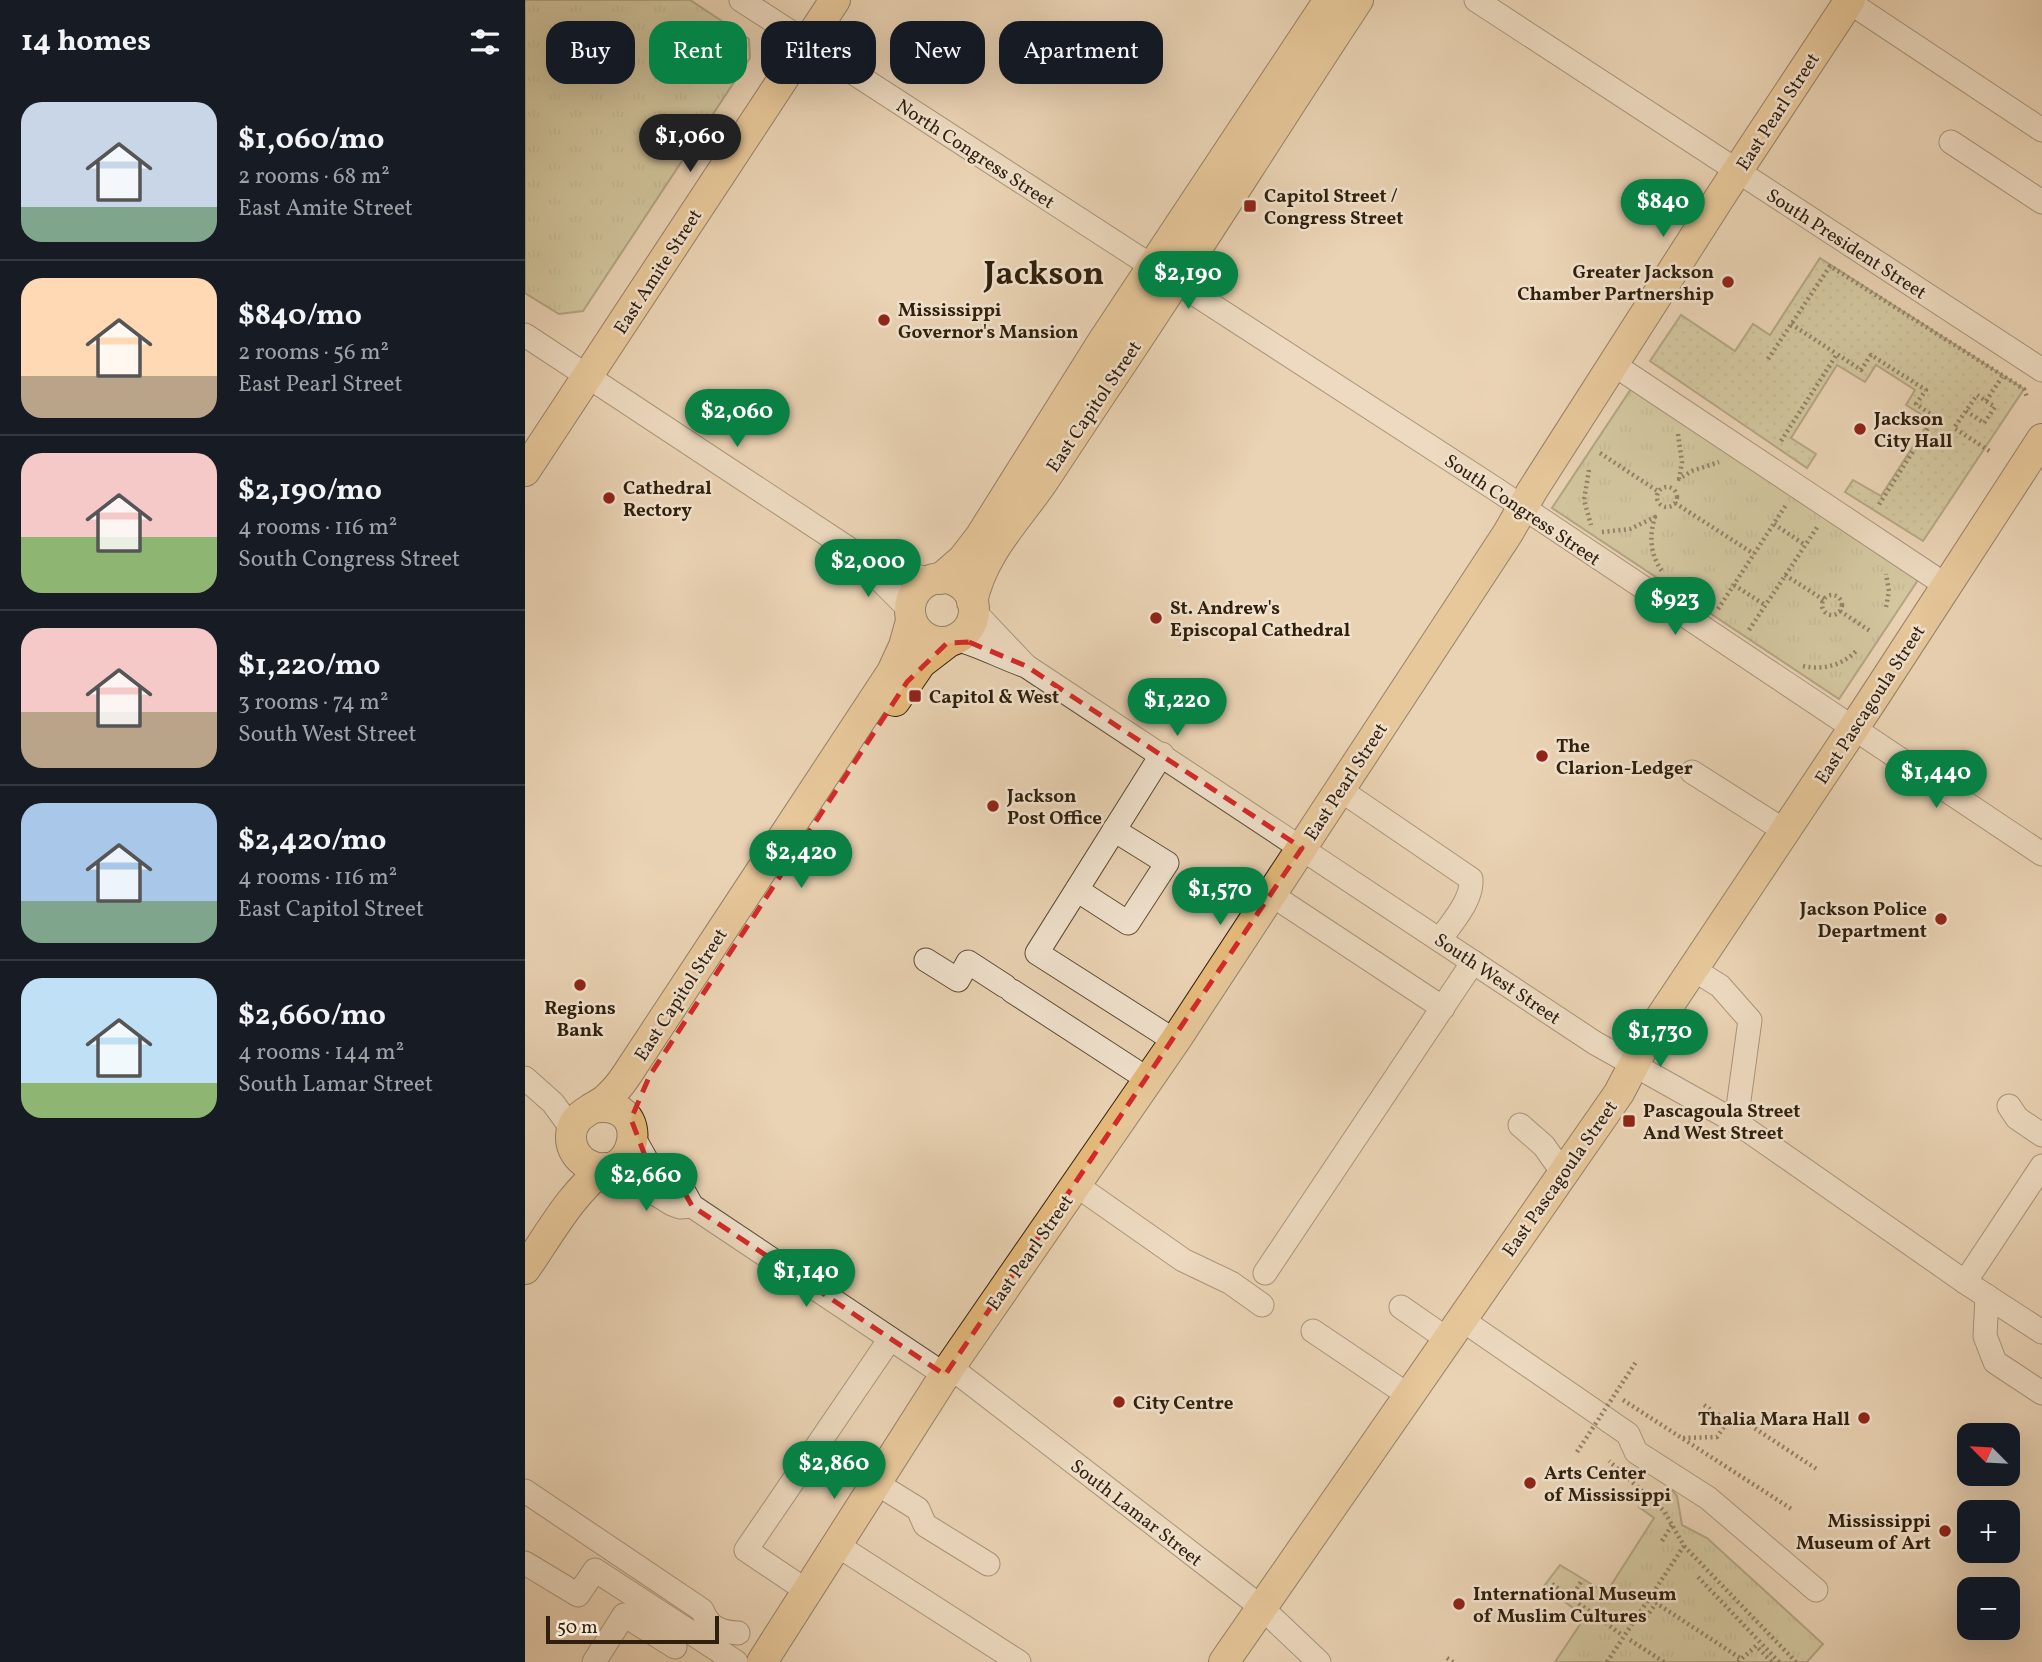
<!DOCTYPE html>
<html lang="en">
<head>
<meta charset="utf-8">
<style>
	body { margin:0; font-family:Vollkorn,serif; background:#242831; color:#f1f3f6; height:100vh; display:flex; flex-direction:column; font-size:26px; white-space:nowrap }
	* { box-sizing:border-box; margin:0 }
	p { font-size:23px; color:#9ea1a6 }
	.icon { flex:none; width:38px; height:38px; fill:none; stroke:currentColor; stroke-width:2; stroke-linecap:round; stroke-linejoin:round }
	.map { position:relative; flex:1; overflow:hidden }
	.side { display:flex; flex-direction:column; background:#171b24; width:525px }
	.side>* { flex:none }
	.hud { position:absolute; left:21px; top:21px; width:665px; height:63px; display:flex; gap:14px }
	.needle { width:46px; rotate:294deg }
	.fabs { position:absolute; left:1432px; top:1423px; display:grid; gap:14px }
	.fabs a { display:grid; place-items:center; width:63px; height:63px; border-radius:14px; background:#171b24; box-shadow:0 7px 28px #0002; font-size:35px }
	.scale { position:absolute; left:21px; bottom:18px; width:173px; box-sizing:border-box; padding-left:7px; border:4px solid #301f0c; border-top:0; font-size:19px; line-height:24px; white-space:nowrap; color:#301f0c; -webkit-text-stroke:5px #f1e2ce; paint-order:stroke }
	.price { position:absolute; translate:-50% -60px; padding:0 16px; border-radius:24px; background:#0b8043; color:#fff; font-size:23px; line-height:46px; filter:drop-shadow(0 2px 4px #0008) }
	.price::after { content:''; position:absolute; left:50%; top:42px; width:21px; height:16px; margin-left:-10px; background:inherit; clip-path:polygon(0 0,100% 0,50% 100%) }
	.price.active { background:#222; color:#fff }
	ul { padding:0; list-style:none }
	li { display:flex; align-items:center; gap:21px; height:175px; padding:0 21px }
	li+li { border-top:2px solid #363941 }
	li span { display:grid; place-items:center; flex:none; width:196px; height:140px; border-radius:21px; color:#555 }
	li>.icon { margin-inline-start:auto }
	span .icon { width:84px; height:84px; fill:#fffc; stroke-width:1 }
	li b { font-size:30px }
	h2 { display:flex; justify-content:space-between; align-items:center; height:84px; padding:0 21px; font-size:30px }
	.tag { padding:0 24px; border-radius:21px; background:#171b24; box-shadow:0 7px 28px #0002; font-size:24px; line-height:63px }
	.tag.active { background:#0b8043; color:#fff }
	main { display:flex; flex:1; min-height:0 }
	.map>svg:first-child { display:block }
	.grass { fill:url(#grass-dots); stroke:#756d4b; stroke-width:2 }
	.park { fill:url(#park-tufts); stroke:#756d4b; stroke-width:2 }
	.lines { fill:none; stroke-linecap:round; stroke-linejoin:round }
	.minor-casing { stroke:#5e4c36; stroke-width:25 }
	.major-casing { stroke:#301f0c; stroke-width:32 }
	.path { stroke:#301f0c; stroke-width:4.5; stroke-dasharray:2 3.5; stroke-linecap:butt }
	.minor { stroke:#f1e2ce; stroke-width:23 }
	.major { stroke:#e5ba7a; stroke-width:30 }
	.path-bridge { stroke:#301f0c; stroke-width:4.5; stroke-dasharray:2 3.5; stroke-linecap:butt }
	.marked { fill:none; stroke:#d62828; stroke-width:5; stroke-dasharray:14 9; stroke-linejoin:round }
	.poi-dot { fill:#8f2418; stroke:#f1e2ce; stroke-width:2.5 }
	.labels { text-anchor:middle; stroke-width:5; stroke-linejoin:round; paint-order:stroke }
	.street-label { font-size:19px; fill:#301f0c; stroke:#f1e2ce }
	.poi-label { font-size:19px; font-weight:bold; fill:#301f0c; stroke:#f1e2ce; text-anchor:start }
	.town-label { font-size:33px; font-weight:bold; fill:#301f0c; stroke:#f1e2ce }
</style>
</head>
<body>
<main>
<section class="side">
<h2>14 homes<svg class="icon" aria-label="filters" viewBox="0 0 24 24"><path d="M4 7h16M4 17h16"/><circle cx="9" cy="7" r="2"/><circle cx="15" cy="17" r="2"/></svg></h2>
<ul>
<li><span style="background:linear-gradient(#c9d6e8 75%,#7fa58c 0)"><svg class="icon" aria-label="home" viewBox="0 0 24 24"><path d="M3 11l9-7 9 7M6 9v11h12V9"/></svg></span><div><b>$1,060/mo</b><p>2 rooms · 68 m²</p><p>East Amite Street</p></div></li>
<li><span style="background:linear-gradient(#ffd9b3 70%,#b9a48a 0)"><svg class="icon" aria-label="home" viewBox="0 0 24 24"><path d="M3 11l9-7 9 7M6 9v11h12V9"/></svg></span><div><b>$840/mo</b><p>2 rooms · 56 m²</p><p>East Pearl Street</p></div></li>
<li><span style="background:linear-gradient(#f6c9c9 60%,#8fb573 0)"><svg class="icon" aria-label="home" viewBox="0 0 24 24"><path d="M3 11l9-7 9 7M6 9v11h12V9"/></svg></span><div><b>$2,190/mo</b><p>4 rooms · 116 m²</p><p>South Congress Street</p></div></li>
<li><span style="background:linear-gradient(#f6c9c9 60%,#b9a48a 0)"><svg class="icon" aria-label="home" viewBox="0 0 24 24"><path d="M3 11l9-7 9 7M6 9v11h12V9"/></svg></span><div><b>$1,220/mo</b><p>3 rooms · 74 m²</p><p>South West Street</p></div></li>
<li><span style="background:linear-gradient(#a9c7e8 70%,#7fa58c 0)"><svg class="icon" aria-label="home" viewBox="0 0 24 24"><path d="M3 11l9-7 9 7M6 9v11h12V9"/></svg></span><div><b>$2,420/mo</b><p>4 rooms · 116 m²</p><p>East Capitol Street</p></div></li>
<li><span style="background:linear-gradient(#bfe0f5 75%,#8fb573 0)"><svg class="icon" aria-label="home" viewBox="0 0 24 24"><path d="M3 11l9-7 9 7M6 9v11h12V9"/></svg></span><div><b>$2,660/mo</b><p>4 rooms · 144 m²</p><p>South Lamar Street</p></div></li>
</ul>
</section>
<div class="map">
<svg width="1517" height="1662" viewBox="0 0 1517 1662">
	<defs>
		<pattern id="grass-dots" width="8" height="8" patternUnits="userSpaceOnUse" patternTransform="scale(1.75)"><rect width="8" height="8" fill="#babb8a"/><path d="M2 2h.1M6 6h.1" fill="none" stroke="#a0a076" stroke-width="1.8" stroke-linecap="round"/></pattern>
		<pattern id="park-tufts" width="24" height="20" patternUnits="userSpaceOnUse" patternTransform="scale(1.75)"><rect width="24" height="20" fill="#babb8a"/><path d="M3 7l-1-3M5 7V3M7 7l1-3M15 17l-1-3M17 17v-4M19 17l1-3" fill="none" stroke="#a0a076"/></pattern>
	</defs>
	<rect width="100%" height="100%" fill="#ead3b4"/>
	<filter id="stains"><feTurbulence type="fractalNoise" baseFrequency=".00286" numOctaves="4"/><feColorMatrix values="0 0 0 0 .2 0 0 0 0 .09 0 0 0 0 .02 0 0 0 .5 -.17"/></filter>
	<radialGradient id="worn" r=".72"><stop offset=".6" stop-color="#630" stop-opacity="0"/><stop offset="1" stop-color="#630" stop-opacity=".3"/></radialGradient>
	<path class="grass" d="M1295 258 1499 389 1398 541 1320 492 1328 480 1356 496 1405 420 1381 405 1390 390 1351 365 1340 382 1312 365 1266 438 1291 454 1282 468 1125 361 1156 315 1210 351 1228 324 1245 335Z"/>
	<g class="park">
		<path d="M0 0H165L224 39 225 58 58 311 34 314 0 293Z"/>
		<path d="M1106 389 1393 580 1314 699 1027 508Z"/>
		<path d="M1147 1490 1152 1496 1157 1525 1182 1538 1298 1644 1282 1662H1030L1060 1617 1019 1586 1035 1565 1081 1593 1129 1518 1114 1507 1127 1492Z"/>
	</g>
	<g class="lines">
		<defs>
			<g id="minor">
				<path d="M216 0 969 488 1517 854"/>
				<path d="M951 0 1517 370"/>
				<path d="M1324 2 1517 130"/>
				<path d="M1426 142 1517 202"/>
				<path d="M0 335 338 558 353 578 385 610"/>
				<path d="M1088 364 1422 586"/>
				<path d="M338 558C362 562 382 576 406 580"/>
				<path d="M448 610 499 664"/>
				<path d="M430 639C455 645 477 658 501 666L1070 1043 1211 1122 1440 1282 1517 1332"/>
				<path d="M637 754 512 953 650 1041"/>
				<path d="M1167 772 1260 831"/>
				<path d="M814 789 946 879C948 900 926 923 915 940"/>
				<path d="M552 890 603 923 642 863 589 830"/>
				<path d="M747 895 918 1008"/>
				<path d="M401 960 433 980 443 962 480 986"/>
				<path d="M1168 969 1195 986 1225 1020 1211 1122"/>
				<path d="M487 991 624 1080"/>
				<path d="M0 1078 28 1103 47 1129"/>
				<path d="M1484 1106 1492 1118 1517 1135"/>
				<path d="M995 1125 1019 1146 1038 1173"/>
				<path d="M108 1136 122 1161 157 1188 167 1206 420 1375"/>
				<path d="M87 1167 147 1204 155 1207 167 1206"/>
				<path d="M551 1185 658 1260 706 1283 737 1305"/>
				<path d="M740 1273 948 962"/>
				<path d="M1440 1282 1517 1166"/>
				<path d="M1462 1296 1460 1336 1470 1362 1517 1393"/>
				<path d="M876 1307 922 1339"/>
				<path d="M936 1319 1103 1434 1111 1452 1183 1498 1291 1590"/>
				<path d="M788 1331 883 1395"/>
				<path d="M425 1367 736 1607 794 1662"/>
				<path d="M351 1483 393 1509 400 1525 463 1564"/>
				<path d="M0 1491 177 1610C184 1628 195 1632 213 1633"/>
				<path d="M312 1545 494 1662"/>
				<path d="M0 1563 53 1595 70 1570 211 1662"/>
				<path d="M282 1591 221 1550 365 1339"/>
				<path d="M69 1662 99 1615 150 1647"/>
			</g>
			<g id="major">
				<path d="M0 471 310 0"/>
				<circle cx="417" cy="610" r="32"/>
				<path d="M415 579 438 559 455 537 578 341 804 0"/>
				<path d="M447 602C457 553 492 520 519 480 539 450 558 421 578 391 665 262 747 130 833 0"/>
				<path d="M370 701 396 663 422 643"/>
				<path d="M67 1108C132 1096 110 1191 62 1164 53 1159 46 1149 46 1138 45 1116 65 1111 80 1100 88 1093 95 1085 101 1076L367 672 379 646 386 621"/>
				<path d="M0 1269C24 1235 46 1193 80 1168"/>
				<path d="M237 1662 425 1367 650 1041 983 533 1007 491 1197 194 1325 0"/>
				<path d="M699 1662 1094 1093 1126 1032 1346 702 1517 439"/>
			</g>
		</defs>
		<use href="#minor" class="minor-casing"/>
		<use href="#major" class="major-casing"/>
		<g class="path">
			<path d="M1266 324 1312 354"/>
			<path d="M1243 359 1305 266 1499 389 1502 397"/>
			<path d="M1461 401 1477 377"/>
			<path d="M1441 411 1459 423 1470 407 1452 395 1429 428 1466 452"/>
			<path d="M1153 434 1157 462 1154 479 1167 471 1194 462"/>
			<path d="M1256 441 1312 354 1336 370 1346 355 1401 390 1391 404 1410 417 1353 506"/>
			<path d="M1075 453 1134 492"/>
			<path d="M1064 470 1059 500 1066 525"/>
			<circle cx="1142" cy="497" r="10"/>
			<path d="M1150 503 1229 554"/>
			<path d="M1249 524 1280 545"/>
			<path d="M1077 532 1105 529 1130 517C1124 536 1125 554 1137 571"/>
			<path d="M1260 575 1299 600"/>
			<path d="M1209 585 1240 605"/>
			<circle cx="1307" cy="605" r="10"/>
			<path d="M1361 607 1364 591 1361 574"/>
			<path d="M1193 609 1261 505"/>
			<path d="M1315 611 1345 631"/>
			<path d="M1224 630 1293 526"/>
			<path d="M1278 666C1298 670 1316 666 1331 651"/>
			<path d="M1098 1400 1268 1510"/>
			<path d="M1179 1405 1203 1421"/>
			<path d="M1158 1438 1192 1437 1208 1414 1293 1470"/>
			<path d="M1137 1541 1147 1525"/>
			<path d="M1159 1546 1271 1662"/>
			<path d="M1173 1577 1254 1662"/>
			<path d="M1027 1584 1097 1635"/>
			<path d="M1046 1598 1056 1582"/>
			<path d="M1118 1622 1131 1603 1215 1658"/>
			<path d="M1105 1640 1139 1662"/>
			<path d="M922 1658 928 1662"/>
			<path d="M1082 1662 1159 1546 1139 1511 1084 1461"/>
			<path d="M1213 1662 1231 1646 1247 1662"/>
		</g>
		<use href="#minor" class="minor"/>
		<use href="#major" class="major"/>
		<path class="path-bridge" d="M1052 1452 1111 1362"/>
	</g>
	<path d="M0 0H1517V1662H0ZM444 642 501 666 777 848 420 1375 167 1206 157 1188 122 1161 106 1119 125 1075 382 682 422 643Z" fill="#ead3b4" fill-opacity=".55" fill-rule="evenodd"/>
	<path class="marked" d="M444 642 501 666 777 848 420 1375 167 1206 157 1188 122 1161 106 1119 125 1075 382 682 422 643Z"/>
	<g class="poi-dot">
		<rect x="718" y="199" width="14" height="14" rx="3.5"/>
		<circle cx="1203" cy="282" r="7"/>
		<circle cx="359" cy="320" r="7"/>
		<circle cx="1335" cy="429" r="7"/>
		<circle cx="84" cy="498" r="7"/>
		<circle cx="631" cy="618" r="7"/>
		<rect x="383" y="689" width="14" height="14" rx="3.5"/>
		<circle cx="1017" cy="756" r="7"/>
		<circle cx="468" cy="806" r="7"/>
		<circle cx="1416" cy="919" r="7"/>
		<circle cx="55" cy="985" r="7"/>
		<rect x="1097" y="1114" width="14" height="14" rx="3.5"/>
		<circle cx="594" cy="1402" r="7"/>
		<circle cx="1339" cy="1418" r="7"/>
		<circle cx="1005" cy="1483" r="7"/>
		<circle cx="1420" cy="1531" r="7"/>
		<circle cx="934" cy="1604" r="7"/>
	</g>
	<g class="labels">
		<g class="street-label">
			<text transform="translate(1252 111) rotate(-57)" y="7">East Pearl Street</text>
			<text transform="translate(451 153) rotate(33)" y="7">North Congress Street</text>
			<text transform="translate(1322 243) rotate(33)" y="7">South President Street</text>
			<text transform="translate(132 271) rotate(-57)" y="7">East Amite Street</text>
			<text transform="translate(568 406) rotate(-56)" y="7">East Capitol Street</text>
			<text transform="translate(998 509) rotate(34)" y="7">South Congress Street</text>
			<text transform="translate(1344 704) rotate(-57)" y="7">East Pascagoula Street</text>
			<text transform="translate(820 781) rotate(-57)" y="7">East Pearl Street</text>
			<text transform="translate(973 978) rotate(34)" y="7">South West Street</text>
			<text transform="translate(155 994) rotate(-57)" y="7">East Capitol Street</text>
			<text transform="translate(1034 1178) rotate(-55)" y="7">East Pascagoula Street</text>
			<text transform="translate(504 1252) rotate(-55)" y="7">East Pearl Street</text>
			<text transform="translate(612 1512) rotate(38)" y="7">South Lamar Street</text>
		</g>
		<g class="poi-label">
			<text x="739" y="202">Capitol Street /<tspan x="739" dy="22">Congress Street</tspan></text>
			<text x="1189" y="278" text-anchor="end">Greater Jackson<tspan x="1189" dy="22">Chamber Partnership</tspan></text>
			<text x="373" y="316">Mississippi<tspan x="373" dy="22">Governor's Mansion</tspan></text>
			<text x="1349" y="425">Jackson<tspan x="1349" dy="22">City Hall</tspan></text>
			<text x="98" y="494">Cathedral<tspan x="98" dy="22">Rectory</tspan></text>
			<text x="645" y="614">St. Andrew's<tspan x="645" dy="22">Episcopal Cathedral</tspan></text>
			<text x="404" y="703">Capitol &amp; West</text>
			<text x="1031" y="752">The<tspan x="1031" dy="22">Clarion-Ledger</tspan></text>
			<text x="482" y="802">Jackson<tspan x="482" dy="22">Post Office</tspan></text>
			<text x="1402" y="915" text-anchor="end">Jackson Police<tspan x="1402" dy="22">Department</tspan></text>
			<text x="55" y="1014" text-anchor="middle">Regions<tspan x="55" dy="22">Bank</tspan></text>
			<text x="1118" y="1117">Pascagoula Street<tspan x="1118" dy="22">And West Street</tspan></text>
			<text x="608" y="1409">City Centre</text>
			<text x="1325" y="1425" text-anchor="end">Thalia Mara Hall</text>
			<text x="1019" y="1479">Arts Center<tspan x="1019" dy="22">of Mississippi</tspan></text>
			<text x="1406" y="1527" text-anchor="end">Mississippi<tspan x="1406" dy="22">Museum of Art</tspan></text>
			<text x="948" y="1600">International Museum<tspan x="948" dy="22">of Muslim Cultures</tspan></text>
		</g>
		<g class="town-label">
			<text x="519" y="284">Jackson</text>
		</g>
	</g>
	<rect width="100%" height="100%" filter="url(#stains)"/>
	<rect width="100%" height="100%" fill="url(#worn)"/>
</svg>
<div class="fabs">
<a><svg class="needle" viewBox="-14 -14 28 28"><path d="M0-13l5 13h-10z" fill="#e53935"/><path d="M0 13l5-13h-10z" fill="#9ea1a6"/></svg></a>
<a>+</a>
<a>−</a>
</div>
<div class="scale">50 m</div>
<b class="price active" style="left:165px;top:174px">$1,060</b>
<b class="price" style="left:1138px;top:239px">$840</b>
<b class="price" style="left:663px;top:311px">$2,190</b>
<b class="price" style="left:212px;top:449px">$2,060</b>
<b class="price" style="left:343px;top:599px">$2,000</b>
<b class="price" style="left:1150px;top:637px">$923</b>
<b class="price" style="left:652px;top:738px">$1,220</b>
<b class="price" style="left:1411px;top:810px">$1,440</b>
<b class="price" style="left:276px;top:890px">$2,420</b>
<b class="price" style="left:695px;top:927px">$1,570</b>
<b class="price" style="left:1135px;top:1069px">$1,730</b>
<b class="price" style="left:121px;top:1213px">$2,660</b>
<b class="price" style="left:281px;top:1309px">$1,140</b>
<b class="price" style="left:309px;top:1501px">$2,860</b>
<div class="hud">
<a class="tag">Buy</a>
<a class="tag active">Rent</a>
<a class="tag">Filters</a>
<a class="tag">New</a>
<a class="tag">Apartment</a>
</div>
</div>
</main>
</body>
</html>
